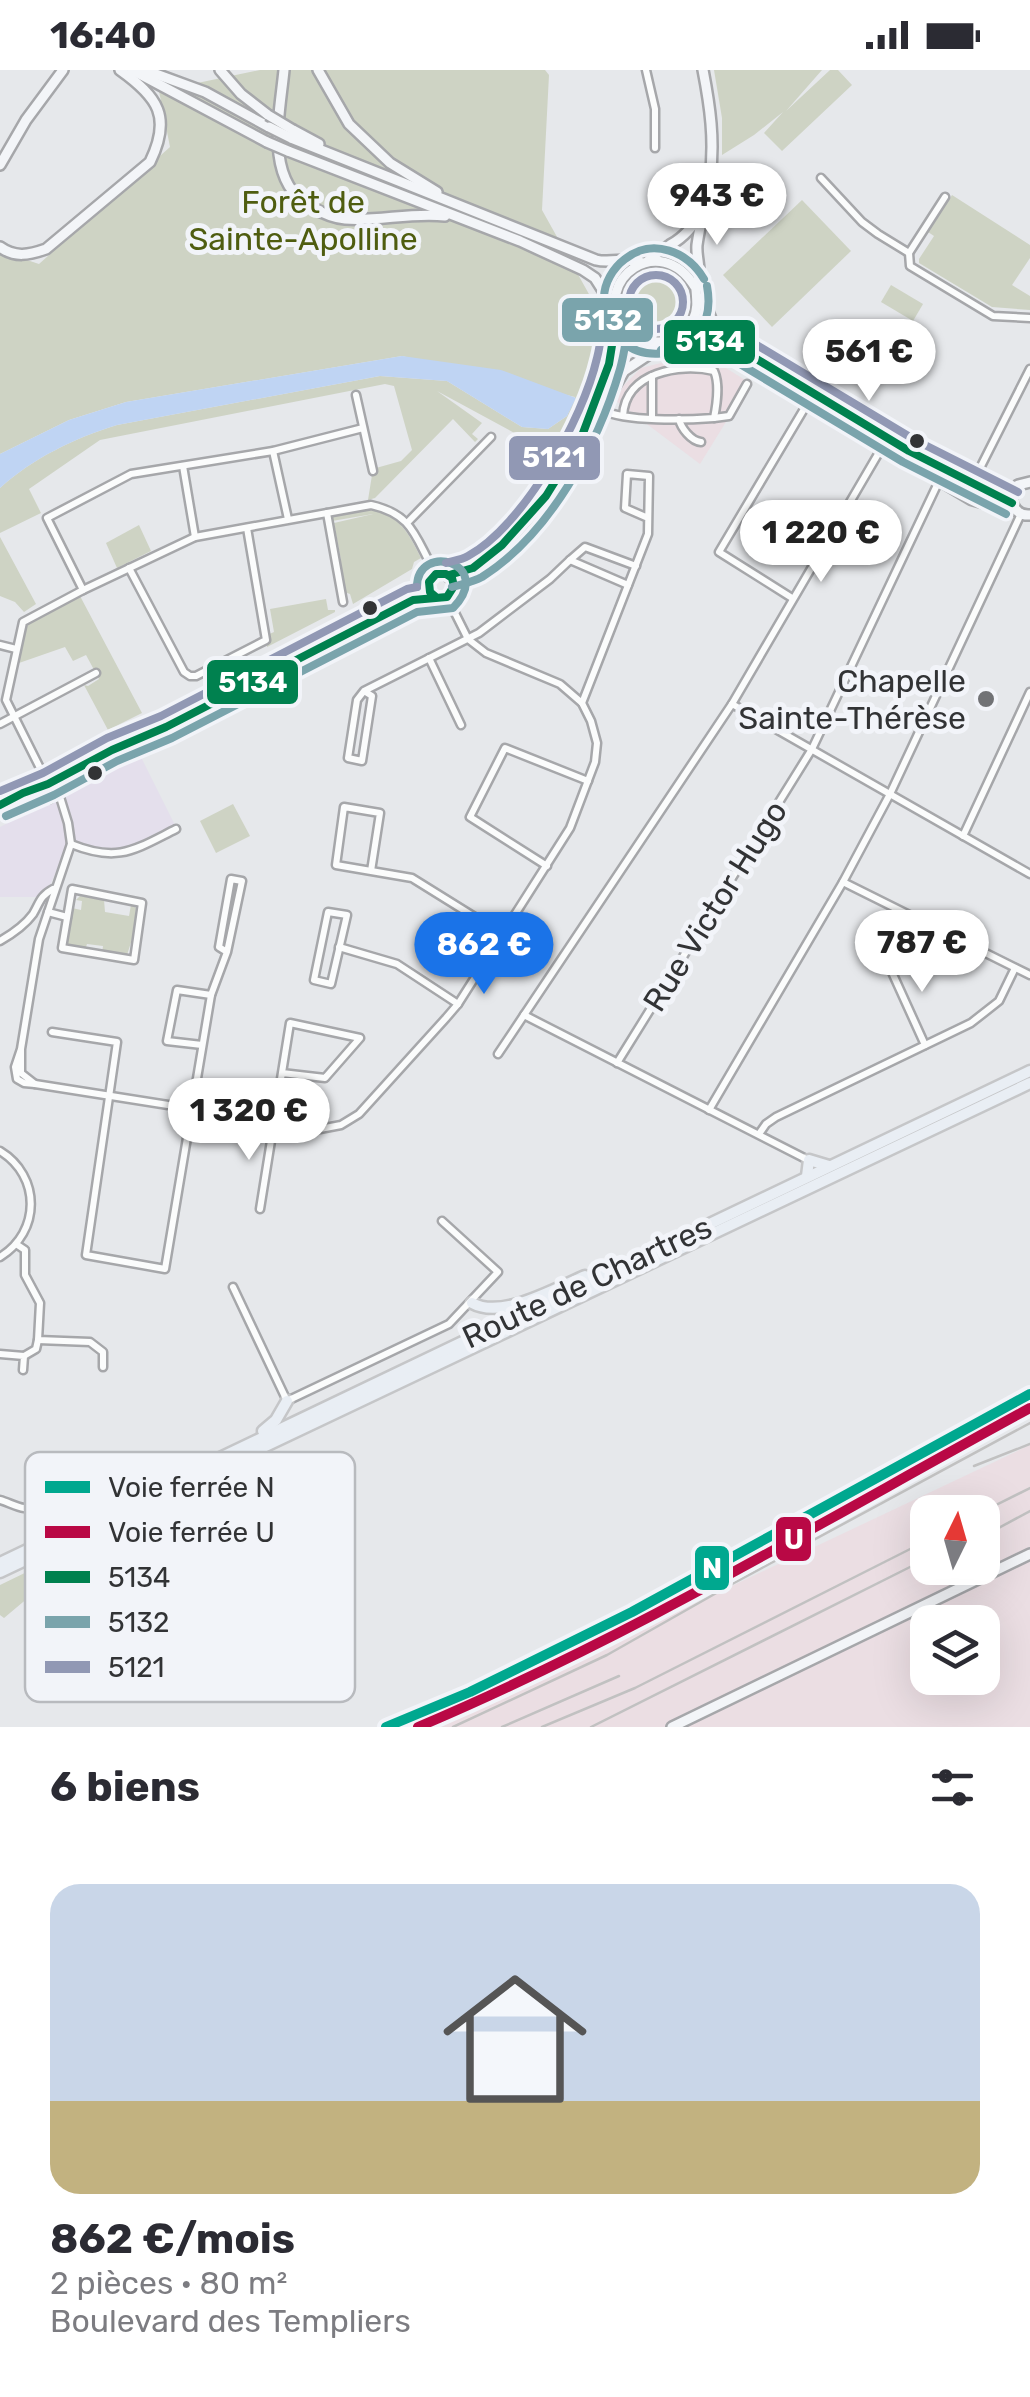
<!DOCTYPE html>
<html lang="fr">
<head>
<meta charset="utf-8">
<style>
	body { margin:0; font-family:Rubik,sans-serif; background:#f2f2f3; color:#2b2b33; height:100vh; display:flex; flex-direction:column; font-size:38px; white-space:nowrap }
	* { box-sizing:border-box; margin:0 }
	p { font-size:32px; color:#7c7c81 }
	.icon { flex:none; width:55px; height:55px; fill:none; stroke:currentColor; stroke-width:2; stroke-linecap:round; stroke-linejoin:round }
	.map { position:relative; height:1657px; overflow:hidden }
	.side { display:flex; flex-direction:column; background:#fff; flex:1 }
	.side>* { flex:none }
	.needle { width:65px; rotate:5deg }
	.controls { position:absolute; left:910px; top:1425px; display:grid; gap:20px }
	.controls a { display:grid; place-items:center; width:90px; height:90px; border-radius:20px; background:#fff; box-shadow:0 10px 40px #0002; font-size:50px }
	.price { position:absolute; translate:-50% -85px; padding:0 22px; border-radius:35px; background:#fff; color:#222; font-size:32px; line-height:65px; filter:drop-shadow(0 2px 5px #0008) }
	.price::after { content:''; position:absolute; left:50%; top:60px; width:30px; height:22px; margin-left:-15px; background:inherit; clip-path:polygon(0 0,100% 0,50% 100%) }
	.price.current { background:#1a73e8; color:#fff }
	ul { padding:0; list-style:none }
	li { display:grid; align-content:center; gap:20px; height:530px; padding:0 50px }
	li span { display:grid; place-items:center; height:310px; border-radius:30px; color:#555 }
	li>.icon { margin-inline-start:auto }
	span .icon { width:180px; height:180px; fill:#fffc; stroke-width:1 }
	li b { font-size:42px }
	h2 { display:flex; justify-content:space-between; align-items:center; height:120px; padding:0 50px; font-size:42px }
	.status { display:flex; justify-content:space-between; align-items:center; height:70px; padding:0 50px; background:#fff; direction:ltr }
	.status svg { height:28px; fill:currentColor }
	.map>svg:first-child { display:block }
	.commercial { fill:#e4dfec }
	.industrial { fill:#ebdee3; fill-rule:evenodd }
	.green { fill:#ced3c4 }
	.water { fill:#bfd4f3 }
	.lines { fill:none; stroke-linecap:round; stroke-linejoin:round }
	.street-casing { stroke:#a6a7aa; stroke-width:11 }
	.secondary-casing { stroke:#a6a7aa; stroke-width:14 }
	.primary-casing { stroke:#c5c6c8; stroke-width:15 }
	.street { stroke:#fbfcfc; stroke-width:6 }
	.secondary { stroke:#f3f5f8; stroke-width:9 }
	.primary { stroke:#e9eef4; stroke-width:10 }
	.rail { stroke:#c1c1c1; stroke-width:2.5 }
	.secondary-bridge-casing { stroke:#a6a7aa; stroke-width:14; stroke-linecap:butt }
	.secondary-bridge { stroke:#f3f5f8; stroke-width:9 }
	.bus-1-casing { stroke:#f2f4f9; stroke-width:15 }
	.bus-2-casing { stroke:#f2f4f9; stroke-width:15 }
	.bus-3-casing { stroke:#f2f4f9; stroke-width:15 }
	.bus-1 { stroke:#00814f; stroke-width:8 }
	.bus-2 { stroke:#7aa4ac; stroke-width:8 }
	.bus-3 { stroke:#9198b4; stroke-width:8 }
	.rail-1-casing { stroke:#f2f4f9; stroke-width:18 }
	.rail-2-casing { stroke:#f2f4f9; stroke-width:18 }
	.rail-1 { stroke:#00a88f; stroke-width:10 }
	.rail-2 { stroke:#b90845; stroke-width:10 }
	.bus-dot { fill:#323335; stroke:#f2f4f9; stroke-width:4 }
	.poi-dot { fill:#717275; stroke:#f2f4f9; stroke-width:4 }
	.labels { text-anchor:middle; stroke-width:10; stroke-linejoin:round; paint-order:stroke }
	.park-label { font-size:32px; fill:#4f5d10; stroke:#f2f4f9 }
	.poi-label { font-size:32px; fill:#323335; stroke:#f2f4f9; text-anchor:end }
	.street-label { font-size:32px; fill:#323335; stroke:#f2f4f9 }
	.key { fill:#f2f4f9; stroke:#b8babe; stroke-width:2.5 }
	.key-label { font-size:28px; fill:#323335 }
	.line-badge { stroke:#f2f4f9; stroke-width:4 }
	.badge-label { font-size:28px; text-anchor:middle; font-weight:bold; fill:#fff }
</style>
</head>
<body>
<div class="status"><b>16:40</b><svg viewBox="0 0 49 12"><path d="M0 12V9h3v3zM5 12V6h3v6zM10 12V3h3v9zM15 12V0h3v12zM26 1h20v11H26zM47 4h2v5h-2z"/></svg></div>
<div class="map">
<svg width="1030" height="1657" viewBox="0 0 1030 1657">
	<rect width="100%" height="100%" fill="#e6e8eb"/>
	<path class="commercial" d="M140 685 177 759 133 780 87 782 67 776 45 827H0V757Z"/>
	<g class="industrial">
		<path d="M697 284 713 290 750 313 700 394 615 330 623 316 641 298Z"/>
		<path d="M1030 1375V1657H434ZM928 1442H982V1498H928ZM928 1552H982V1608H928Z"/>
	</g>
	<g class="green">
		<path d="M260 0H545L549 5 542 140 604 251 573 367 531 372 437 321 482 353 472 364 478 369 475 372 453 349 375 428 368 430 372 405 376 398 401 391 412 380 394 316 385 314 100 370 29 419 41 443 0 463V418C33 388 75 368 117 355L380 306 447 311 522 357 548 359 567 346 575 327 402 286 126 332 69 350 0 384V181L39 194 170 77 159 21Z"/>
		<path d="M714 0H822L786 41 830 0H838L852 15 782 81 764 63 783 42 754 65 722 85V48Z"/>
		<path d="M952 125 1030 175V188L1012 215 1030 226V240L992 237 919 193V189L934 166 928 162Z"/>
		<path d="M802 130 851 181 772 257 723 205Z"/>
		<circle cx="656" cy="232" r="33"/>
		<path d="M891 215 923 234 913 251 881 232Z"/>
		<path d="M363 439C398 442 407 460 421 488L414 492 412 499 353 534 350 524 344 522 338 492 341 490 334 453 373 444 332 451V448L336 444Z"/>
		<path d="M139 455 151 481 117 498 106 473Z"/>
		<path d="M0 467 36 534 24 542 15 532 0 526Z"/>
		<path d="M80 526 142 643 108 660 84 615 88 616 99 609 86 585 73 591 65 577 19 593 23 564 29 553Z"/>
		<path d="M326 529 328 540H335V542L267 577V565L274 562 270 539Z"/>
		<path d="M233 734 250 766 216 783 200 751Z"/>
		<path d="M80 826 104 830 105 842 129 846 131 835 136 838 133 866 127 885 102 883 103 876 87 874 85 880 66 874 72 838 81 840 82 831 76 830Z"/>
		<path d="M144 1445 147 1450 122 1473 73 1490 4 1548 0 1545V1515Z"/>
	</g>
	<path class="water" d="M402 286 501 300 576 328 567 346 548 359 522 357 447 311 380 306 117 355C75 368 33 388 0 418V384L69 350 126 332Z"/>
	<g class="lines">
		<defs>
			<g id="street">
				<path d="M646 0 655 39V78"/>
				<path d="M821 108 862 152 878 164 909 183"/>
				<path d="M945 127 909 183 910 196 993 246 1030 248"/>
				<path d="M773 299 777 315 971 431 1007 441 1016 440"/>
				<path d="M652 306V348"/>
				<path d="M356 325 373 401"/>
				<path d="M602 340C626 352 686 350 714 348 717 333 720 314 714 301 680 293 625 302 623 346"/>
				<path d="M714 348 729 346 747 314"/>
				<path d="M679 349C681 358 691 371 701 372"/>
				<path d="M273 381 288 449"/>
				<path d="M183 396 195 467"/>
				<path d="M972 414 1030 299"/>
				<path d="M327 443 343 532"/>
				<path d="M408 452 491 367"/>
				<path d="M129 498 184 602 190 606H196L266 570 247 458"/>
				<path d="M628 515 570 490 585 477 636 496"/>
				<path d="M83 520 47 448 131 404 273 381 363 358"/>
				<path d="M792 528 719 482 807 334"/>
				<path d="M0 575 16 579"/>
				<path d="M429 588 461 655"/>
				<path d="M364 621 372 626 362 691 348 688 357 630 364 621 479 563 550 509 570 490"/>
				<path d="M582 633 648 464 649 406 627 404 625 438 648 448"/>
				<path d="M732 634 1030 804"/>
				<path d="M0 654 96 603"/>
				<path d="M50 729 48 714 6 630 23 552 83 520 195 467 371 435C415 445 415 469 436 504"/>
				<path d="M963 766 1030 622"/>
				<path d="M71 774C118 793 134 780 176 759"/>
				<path d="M547 796 470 747 505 678 588 711"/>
				<path d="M371 801 380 743 344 737 336 795 412 808 502 864"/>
				<path d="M843 812 1030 905"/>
				<path d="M72 819 142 833 134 890 62 878Z"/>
				<path d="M48 842 67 847"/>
				<path d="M328 842 347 845 331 914 314 910Z"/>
				<path d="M0 871C12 864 25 855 33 844 40 832 40 826 53 819"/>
				<path d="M339 877 397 894 458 934"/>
				<path d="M886 889 925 975"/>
				<path d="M524 945 808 1090"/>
				<path d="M52 962 117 972 86 1185 165 1199 211 925 227 882 242 811 231 809 219 877 227 882"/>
				<path d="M202 975 167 971 177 920 211 925"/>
				<path d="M21 979 15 997 17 1009 24 1013 35 1014 21 1003V979L39 869 71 774 68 753 60 727 66 711"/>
				<path d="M498 984 732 634 881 379"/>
				<path d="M617 993 812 679 938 413"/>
				<path d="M35 1014 320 1059 341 1055 359 1044 446 948 458 934 570 758 595 692 597 673 591 651 582 633 560 614 486 583 468 569 447 527"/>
				<path d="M709 1040 843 812 890 724 1021 444"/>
				<path d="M759 1064 766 1054 776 1047 971 953 999 931 1015 898"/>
				<path d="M0 1081C41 1106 41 1162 0 1187"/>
				<path d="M260 1139 290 953 360 968 325 1008 282 1003"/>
				<path d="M16 1174 25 1180V1205L40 1233 38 1270 90 1272 103 1282V1297"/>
				<path d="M233 1217 287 1331 449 1254 498 1202 442 1151"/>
				<path d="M0 1284 24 1286 23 1300"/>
				<path d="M24 1286 36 1279 38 1270"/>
				<path d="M0 1430C8 1432 16 1437 24 1438 40 1442 98 1449 69 1416L58 1414 50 1420 48 1430 54 1441"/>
			</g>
			<g id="secondary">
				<path d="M132 0 267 72"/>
				<path d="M145 0 205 22 269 57"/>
				<path d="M220 0 241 24 268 45"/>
				<path d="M284 0C280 43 264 109 309 136 320 142 332 148 345 149 378 152 410 142 445 146"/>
				<path d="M318 0 349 54 390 93 437 122"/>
				<path d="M293 60 319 74"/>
				<path d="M291 68 596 190C611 194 629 186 642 193"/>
				<path d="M288 81 520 171 583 200 595 208 616 241"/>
				<path d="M0 95 26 50 63 0"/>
				<path d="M0 177C15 188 29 185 46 179L150 92C172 47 158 27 120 0"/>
				<path d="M648 191C655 183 662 181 670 175 683 168 695 155 701 142"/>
				<path d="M695 217C660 159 592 211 623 255 630 266 643 272 656 272 671 273 686 265 693 250 698 240 697 231 696 220 695 207 697 219 699 206 700 196 696 185 697 175 700 152 707 130 710 107 715 71 710 36 703 0"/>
				<path d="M697 227 704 231 715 259 738 277"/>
				<path d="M669 271 676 277 707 271 740 279 909 381 1012 433"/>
				<path d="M581 365 609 294 617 244"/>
				<path d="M1030 412 1018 415 1011 428C1013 439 1019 446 1030 445"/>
				<path d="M454 512 502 475 531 445 580 371 585 367 624 301 657 279 662 272"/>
				<path d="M415 530 444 528 451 524 454 512 446 504H436L429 512 430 522 436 527"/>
				<path d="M56 709 127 673"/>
				<path d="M0 735 23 723 42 716"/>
				<path d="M0 743 36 725 48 714 67 710 413 530 429 515"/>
				<path d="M672 1657 1030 1484"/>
			</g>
			<g id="primary">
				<path d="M807 1106 809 1090 829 1096"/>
				<path d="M472 1233C502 1250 556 1218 585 1206"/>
				<path d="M263 1361 276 1350 287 1331"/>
				<path d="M0 1493 1030 1001"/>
				<path d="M0 1502 1030 1013"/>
			</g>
		</defs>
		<use href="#street" class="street-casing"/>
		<use href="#secondary" class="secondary-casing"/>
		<use href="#primary" class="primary-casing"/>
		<use href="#street" class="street"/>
		<use href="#secondary" class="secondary"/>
		<use href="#primary" class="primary"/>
		<g class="rail">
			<path d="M974 1396 1030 1374"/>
			<path d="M982 1442 1030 1418"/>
			<path d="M982 1467 1030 1441"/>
			<path d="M453 1657 607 1585 734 1513 1030 1353"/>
			<path d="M502 1657 619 1606"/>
			<path d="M542 1657 635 1618 928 1470"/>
			<path d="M591 1657 928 1488"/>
		</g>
		<defs>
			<g id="secondary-bridge">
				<path d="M268 45 293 60"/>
				<path d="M269 57 291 68"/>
				<path d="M267 72 288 81"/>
			</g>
		</defs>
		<use href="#secondary-bridge" class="secondary-bridge-casing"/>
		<use href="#secondary-bridge" class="secondary-bridge"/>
		<defs>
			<g id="bus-1">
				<path d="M669 271 676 277 707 271 740 279 909 381 1012 433"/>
				<path d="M449 505 473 498 502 475 546 426 580 371 609 294 617 244"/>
				<path d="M0 735 23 723 48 714 112 680 166 657 413 530 447 527 454 516 452 508 446 504H436L429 512 430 522 436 527"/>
			</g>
			<g id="bus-2">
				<path d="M704 209C688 182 653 167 625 189 613 198 604 213 604 228 602 307 723 301 707 216"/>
				<path d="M661 280 675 289 707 284 735 291 903 392 1006 444"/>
				<path d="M452 517C462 514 473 512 482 507 550 464 598 375 620 299 625 282 627 263 629 246"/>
				<path d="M6 746 54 725 117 691 172 668 417 542 453 538C496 493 417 471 417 517"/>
			</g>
			<g id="bus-3">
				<circle cx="656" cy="232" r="27"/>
				<path d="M677 262 680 264 707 259 745 268 915 370 1018 422"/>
				<path d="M446 493C452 491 461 490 468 486 524 455 583 349 597 288 601 273 602 257 605 242"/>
				<path d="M0 721 43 703 107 668 161 646 407 519 417 517"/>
			</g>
		</defs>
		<use href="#bus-1" class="bus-1-casing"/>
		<use href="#bus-2" class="bus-2-casing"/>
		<use href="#bus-3" class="bus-3-casing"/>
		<use href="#bus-1" class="bus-1"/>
		<use href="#bus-2" class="bus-2"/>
		<use href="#bus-3" class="bus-3"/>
		<defs>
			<path id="rail-1" d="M386 1657 470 1622 632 1542 1030 1324"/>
			<path id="rail-2" d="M418 1657C631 1567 828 1448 1030 1338"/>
		</defs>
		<use href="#rail-1" class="rail-1-casing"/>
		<use href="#rail-2" class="rail-2-casing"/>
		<use href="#rail-1" class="rail-1"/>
		<use href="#rail-2" class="rail-2"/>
	</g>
	<g class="bus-dot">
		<circle cx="917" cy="371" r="9"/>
		<circle cx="370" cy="538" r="9"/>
		<circle cx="95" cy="703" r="9"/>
	</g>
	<circle class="poi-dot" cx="986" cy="629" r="10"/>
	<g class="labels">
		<g class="park-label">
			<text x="303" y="143">Forêt de<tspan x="303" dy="37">Sainte-Apolline</tspan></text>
		</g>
		<g class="poi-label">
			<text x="966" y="622">Chapelle<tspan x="966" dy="37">Sainte-Thérèse</tspan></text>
		</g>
		<g class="street-label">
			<text transform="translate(715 836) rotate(-58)" y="11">Rue Victor Hugo</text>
			<text transform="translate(587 1212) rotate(-25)" y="11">Route de Chartres</text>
		</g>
	</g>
	<rect x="25" y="1382" width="330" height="250" rx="15" class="key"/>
	<rect x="45" y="1411" width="45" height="12" fill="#00a88f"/>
	<rect x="45" y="1456" width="45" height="12" fill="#b90845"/>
	<rect x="45" y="1501" width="45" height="12" fill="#00814f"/>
	<rect x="45" y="1546" width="45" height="12" fill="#7aa4ac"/>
	<rect x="45" y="1591" width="45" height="12" fill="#9198b4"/>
	<g class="key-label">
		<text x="108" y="1427">Voie ferrée N</text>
		<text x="108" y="1472">Voie ferrée U</text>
		<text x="108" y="1517">5134</text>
		<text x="108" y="1562">5132</text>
		<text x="108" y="1607">5121</text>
	</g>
	<g class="line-badge">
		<rect x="560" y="226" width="95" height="48" rx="10" fill="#7aa4ac"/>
		<rect x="662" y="248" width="95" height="48" rx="10" fill="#00814f"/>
		<rect x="507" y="364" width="95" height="48" rx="10" fill="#9198b4"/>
		<rect x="205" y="588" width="95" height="48" rx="10" fill="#00814f"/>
		<rect x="774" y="1445" width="39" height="48" rx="10" fill="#b90845"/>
		<rect x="693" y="1474" width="38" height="48" rx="10" fill="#00a88f"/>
	</g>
	<g class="badge-label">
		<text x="608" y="260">5132</text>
		<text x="710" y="281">5134</text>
		<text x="554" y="397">5121</text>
		<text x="253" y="622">5134</text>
		<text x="794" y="1479">U</text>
		<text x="712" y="1508">N</text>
	</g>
</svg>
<div class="controls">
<a><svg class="needle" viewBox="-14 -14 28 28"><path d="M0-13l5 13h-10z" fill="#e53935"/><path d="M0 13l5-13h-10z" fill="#7c7c81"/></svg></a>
<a><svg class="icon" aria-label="layers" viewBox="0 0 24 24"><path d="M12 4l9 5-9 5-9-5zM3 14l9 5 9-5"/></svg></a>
</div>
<b class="price" style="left:717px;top:178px">943 €</b>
<b class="price" style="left:869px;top:334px">561 €</b>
<b class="price" style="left:821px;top:515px">1 220 €</b>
<b class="price" style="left:922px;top:925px">787 €</b>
<b class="price current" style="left:484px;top:927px">862 €</b>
<b class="price" style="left:249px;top:1093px">1 320 €</b>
</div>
<section class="side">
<h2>6 biens<svg class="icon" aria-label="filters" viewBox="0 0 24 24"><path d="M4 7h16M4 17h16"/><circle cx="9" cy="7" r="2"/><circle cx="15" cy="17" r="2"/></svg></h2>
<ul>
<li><span style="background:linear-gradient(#c9d6e8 70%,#c2b280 0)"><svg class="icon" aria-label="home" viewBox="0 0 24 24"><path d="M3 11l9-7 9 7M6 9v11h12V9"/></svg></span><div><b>862 €/mois</b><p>2 pièces · 80 m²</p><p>Boulevard des Templiers</p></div></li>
</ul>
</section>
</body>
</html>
